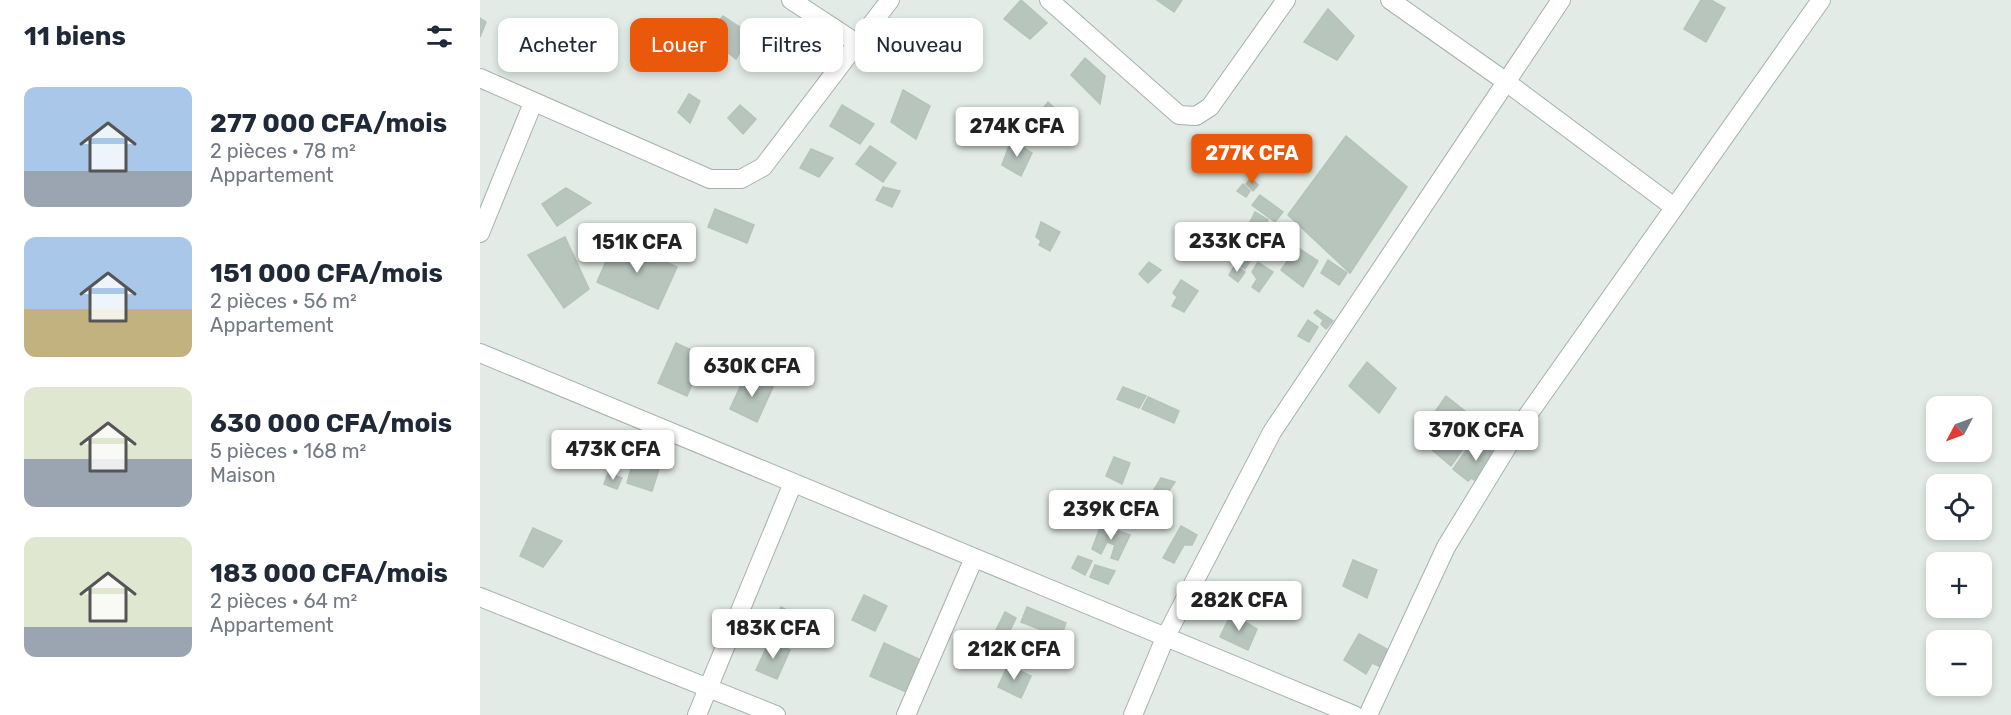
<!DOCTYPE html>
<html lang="fr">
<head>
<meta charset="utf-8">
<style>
	body { margin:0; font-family:Rubik,sans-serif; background:#f6f6f7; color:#1f2937; height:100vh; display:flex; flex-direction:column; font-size:22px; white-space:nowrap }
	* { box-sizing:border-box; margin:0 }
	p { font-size:20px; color:#747a83 }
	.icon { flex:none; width:33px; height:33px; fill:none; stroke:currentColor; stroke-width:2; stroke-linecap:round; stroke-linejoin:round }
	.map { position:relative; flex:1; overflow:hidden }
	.sheet { display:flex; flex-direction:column; background:#fff; width:480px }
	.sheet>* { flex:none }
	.guide { position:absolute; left:18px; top:18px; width:570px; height:54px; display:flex; gap:12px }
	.needle { width:39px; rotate:229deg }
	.controls { position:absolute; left:1446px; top:396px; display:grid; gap:12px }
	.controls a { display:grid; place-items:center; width:66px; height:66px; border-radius:12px; background:#fff; box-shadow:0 3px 9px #0003; font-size:30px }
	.price { position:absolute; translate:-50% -51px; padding:0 14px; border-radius:6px; background:#fff; color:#222; font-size:20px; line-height:39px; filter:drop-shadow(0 2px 3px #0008) }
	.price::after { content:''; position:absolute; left:50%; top:36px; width:18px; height:14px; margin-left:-9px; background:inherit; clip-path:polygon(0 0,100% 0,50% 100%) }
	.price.on { background:#ea580c; color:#fff }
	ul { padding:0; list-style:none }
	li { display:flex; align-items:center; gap:18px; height:150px; padding:0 24px }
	li span { display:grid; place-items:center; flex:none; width:168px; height:120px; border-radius:12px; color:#555 }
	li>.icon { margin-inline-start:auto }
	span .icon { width:72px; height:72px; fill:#fffc; stroke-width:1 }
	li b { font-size:26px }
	h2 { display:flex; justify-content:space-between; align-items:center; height:72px; padding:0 24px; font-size:26px }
	.pill { padding:0 21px; border-radius:12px; background:#fff; box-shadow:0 3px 9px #0003; font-size:21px; line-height:54px }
	.pill.on { background:#ea580c; color:#fff }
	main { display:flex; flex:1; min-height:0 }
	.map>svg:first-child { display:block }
	.building { fill:#b8c5bd; stroke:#b5c3ba; stroke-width:1.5 }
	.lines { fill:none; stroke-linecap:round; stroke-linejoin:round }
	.street-casing { stroke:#a5b2aa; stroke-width:20 }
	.secondary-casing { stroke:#a2b5aa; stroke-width:20 }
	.street { stroke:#fff; stroke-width:18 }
	.secondary { stroke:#fff; stroke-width:18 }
</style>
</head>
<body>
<main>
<section class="sheet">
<h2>11 biens<svg class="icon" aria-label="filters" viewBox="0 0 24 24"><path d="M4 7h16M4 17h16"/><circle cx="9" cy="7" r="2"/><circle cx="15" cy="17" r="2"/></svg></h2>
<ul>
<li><span style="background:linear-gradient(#a9c7e8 70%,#9aa5b1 0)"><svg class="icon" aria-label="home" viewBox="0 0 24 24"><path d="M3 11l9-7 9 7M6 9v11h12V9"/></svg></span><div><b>277 000 CFA/mois</b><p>2 pièces · 78 m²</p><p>Appartement</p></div></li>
<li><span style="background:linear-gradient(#a9c7e8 60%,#c2b280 0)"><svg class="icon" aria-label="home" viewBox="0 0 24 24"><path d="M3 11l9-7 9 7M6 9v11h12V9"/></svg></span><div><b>151 000 CFA/mois</b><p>2 pièces · 56 m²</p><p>Appartement</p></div></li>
<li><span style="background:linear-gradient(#dfe7d0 60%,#9aa5b1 0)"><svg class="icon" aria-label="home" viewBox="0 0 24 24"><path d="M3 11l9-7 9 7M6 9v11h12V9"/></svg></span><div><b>630 000 CFA/mois</b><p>5 pièces · 168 m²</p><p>Maison</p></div></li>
<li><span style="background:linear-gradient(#dfe7d0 75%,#9aa5b1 0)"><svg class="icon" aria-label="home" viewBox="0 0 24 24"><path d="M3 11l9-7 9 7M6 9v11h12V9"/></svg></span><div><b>183 000 CFA/mois</b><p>2 pièces · 64 m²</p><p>Appartement</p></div></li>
</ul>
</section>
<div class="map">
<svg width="1531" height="715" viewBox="0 0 1531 715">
	<rect width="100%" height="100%" fill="#e2ebe5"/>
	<g class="building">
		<path d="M541 0 567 23 550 39 524 19Z"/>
		<path d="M677 0H702L694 12Z"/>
		<path d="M1221 0H1231L1245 8 1226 42 1204 29Z"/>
		<path d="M848 9 874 36 857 60 824 42Z"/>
		<path d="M243 16 270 34 256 59 227 35Z"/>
		<path d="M0 18 6 22 0 37Z"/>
		<path d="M488 20 499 41 485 56 472 41Z"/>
		<path d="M311 22 325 27 315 45 300 36Z"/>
		<path d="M605 58 625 76 620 104 591 75Z"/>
		<path d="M423 90 450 106 436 139 411 122Z"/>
		<path d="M209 94 220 101 210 123 198 112Z"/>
		<path d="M568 102 589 122 573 138 553 121Z"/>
		<path d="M260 105 276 119 263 134 248 118Z"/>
		<path d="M362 105 394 124 380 144 350 126Z"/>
		<path d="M866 136 927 187 870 273 808 215Z"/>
		<path d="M531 140 552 153 541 176 522 165Z"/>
		<path d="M390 146 416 163 403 182 376 164Z"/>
		<path d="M331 149 353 158 339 177 320 168Z"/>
		<path d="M771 178 778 185 773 191 766 184Z"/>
		<path d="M763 184 770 191 766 197 757 191Z"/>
		<path d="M403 187 420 191 412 207 396 200Z"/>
		<path d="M86 188 111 203 77 226 62 204Z"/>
		<path d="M780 195 803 212 795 222 772 205Z"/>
		<path d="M235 209 274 225 267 243 228 227Z"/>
		<path d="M775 212 788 220 782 229 770 222Z"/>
		<path d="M561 222 580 232 570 251 559 245 561 241 556 237Z"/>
		<path d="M85 237 109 289 84 308 48 255Z"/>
		<path d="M136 239 197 267 178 309 117 282Z"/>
		<path d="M817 247 838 261 823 287 801 270Z"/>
		<path d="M759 251 771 260 765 269 754 261Z"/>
		<path d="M848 260 867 273 859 285 841 273Z"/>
		<path d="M669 262 681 270 668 283 659 274Z"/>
		<path d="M778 262 793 272 779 292 772 287 777 279 772 272Z"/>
		<path d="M755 265 765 272 758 282 749 275Z"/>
		<path d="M701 280 718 291 704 312 692 306 697 297 693 293Z"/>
		<path d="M837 310 853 321 846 329 841 324 843 320 834 313Z"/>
		<path d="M828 320 838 327 829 342 818 336Z"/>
		<path d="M196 343 224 356 207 396 178 383Z"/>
		<path d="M887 362 916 388 899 413 869 386Z"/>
		<path d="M266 374 293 387 277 422 250 409Z"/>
		<path d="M643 387 666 396 659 408 637 399Z"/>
		<path d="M966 396 1001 424 971 466 937 437Z"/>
		<path d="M668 397 699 411 694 423 662 409Z"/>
		<path d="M995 437 1017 456 1001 484 991 478 988 481 973 469Z"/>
		<path d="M158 444 184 453 172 491 147 483Z"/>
		<path d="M634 457 650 463 642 484 626 476Z"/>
		<path d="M128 473 142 478 137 489 124 484Z"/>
		<path d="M681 478 695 482 677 509 666 503Z"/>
		<path d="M621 525 650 535 638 560 631 558 635 545 627 542 621 554 612 549Z"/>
		<path d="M701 526 717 535 712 545H704L694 563 683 558Z"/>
		<path d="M53 528 82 541 63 567 40 556Z"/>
		<path d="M598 556 612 561 605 575 592 568Z"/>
		<path d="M873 560 897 570 887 598 863 586Z"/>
		<path d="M615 565 635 571 628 584 610 577Z"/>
		<path d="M384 595 407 606 395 631 372 620Z"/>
		<path d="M301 607 318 616 309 635 292 627Z"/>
		<path d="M547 607 586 623 581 637 541 622Z"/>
		<path d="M525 612 536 618 526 639 514 634Z"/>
		<path d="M751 614 777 629 768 650 740 637Z"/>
		<path d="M879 634 907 649 901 667 892 663 886 674 864 660Z"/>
		<path d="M515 637 527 643 520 657 509 651Z"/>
		<path d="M290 640 310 650 297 679 276 670Z"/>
		<path d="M404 643 454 666 440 698 390 676Z"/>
		<path d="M528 665 551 676 541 698 518 687Z"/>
	</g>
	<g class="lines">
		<defs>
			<g id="street">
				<path d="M311 0 378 44"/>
				<path d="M569 0 699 115 716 116 730 107 806 0"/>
				<path d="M910 0 1025 81 1194 207"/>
				<path d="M0 78 230 179H261L283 167 410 0"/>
				<path d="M0 233 53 103"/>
				<path d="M0 353 874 715"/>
				<path d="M0 597 296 715"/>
				<path d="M217 715 313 483"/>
				<path d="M426 715 494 558"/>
				<path d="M653 715 685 638 792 432 1081 0"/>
			</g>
			<path id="secondary" d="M888 715 966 547 1040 426 1341 0"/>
		</defs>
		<use href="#street" class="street-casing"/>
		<use href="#secondary" class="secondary-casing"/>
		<use href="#street" class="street"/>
		<use href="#secondary" class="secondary"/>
	</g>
</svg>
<div class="controls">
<a><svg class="needle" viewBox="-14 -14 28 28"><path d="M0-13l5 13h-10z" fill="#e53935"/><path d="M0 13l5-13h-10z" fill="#747a83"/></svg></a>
<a><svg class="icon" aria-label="locate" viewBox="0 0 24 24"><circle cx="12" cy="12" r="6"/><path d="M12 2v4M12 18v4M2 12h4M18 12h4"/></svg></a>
<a>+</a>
<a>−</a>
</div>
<b class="price" style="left:537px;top:158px">274K CFA</b>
<b class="price on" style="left:772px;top:185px">277K CFA</b>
<b class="price" style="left:757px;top:273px">233K CFA</b>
<b class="price" style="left:157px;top:274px">151K CFA</b>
<b class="price" style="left:272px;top:398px">630K CFA</b>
<b class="price" style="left:996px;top:462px">370K CFA</b>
<b class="price" style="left:133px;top:481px">473K CFA</b>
<b class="price" style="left:631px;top:541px">239K CFA</b>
<b class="price" style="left:759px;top:632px">282K CFA</b>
<b class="price" style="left:293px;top:660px">183K CFA</b>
<b class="price" style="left:534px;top:681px">212K CFA</b>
<div class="guide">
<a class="pill">Acheter</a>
<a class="pill on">Louer</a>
<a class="pill">Filtres</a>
<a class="pill">Nouveau</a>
</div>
</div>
</main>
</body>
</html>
